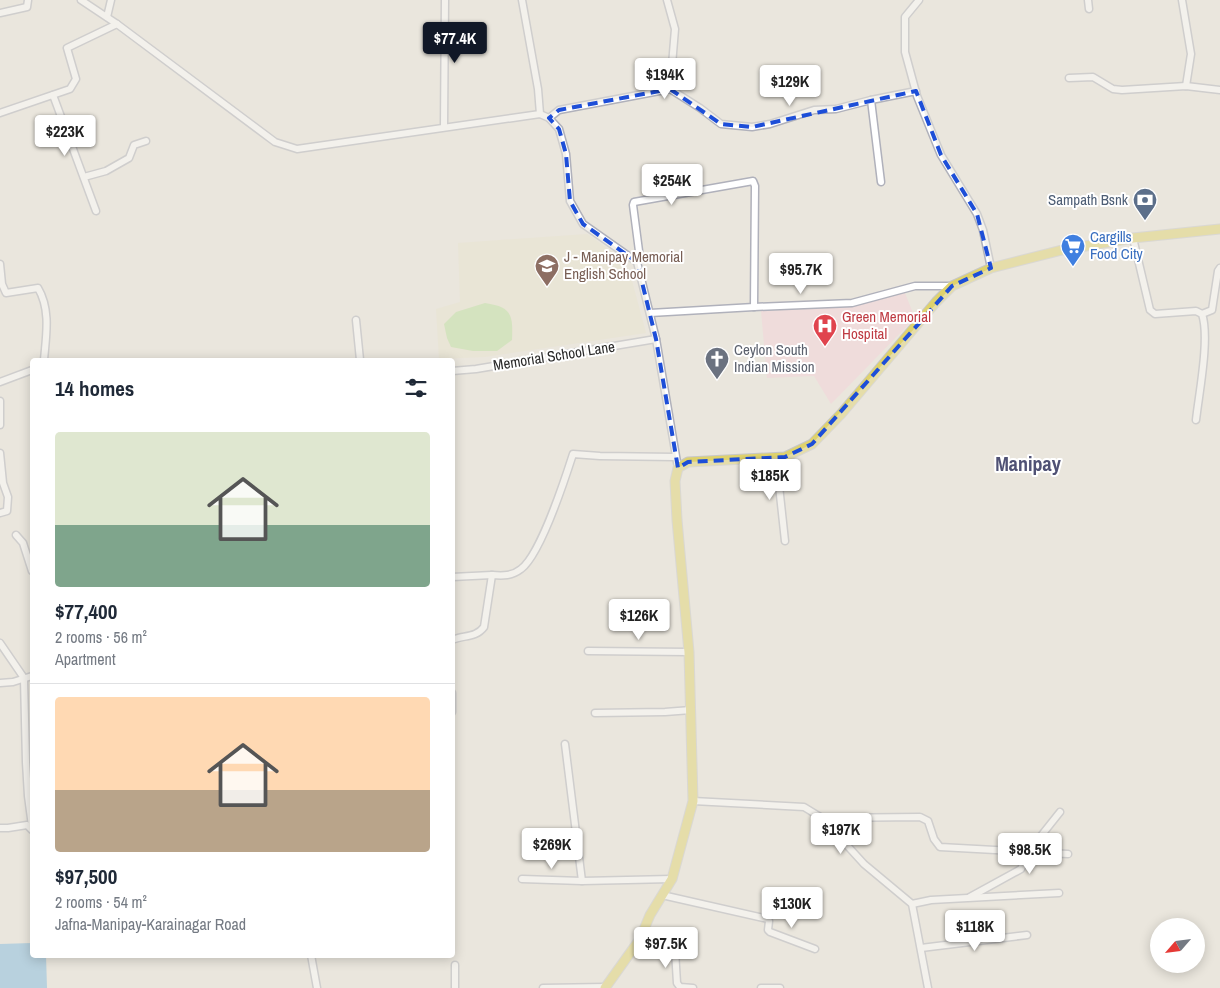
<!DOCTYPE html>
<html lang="en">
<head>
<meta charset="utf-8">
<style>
	body { margin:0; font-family:"Archivo Narrow",sans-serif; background:#f2f2f3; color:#1f2937; height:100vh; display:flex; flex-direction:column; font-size:19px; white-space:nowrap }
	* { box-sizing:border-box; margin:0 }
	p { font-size:16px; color:#747a83 }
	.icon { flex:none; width:28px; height:28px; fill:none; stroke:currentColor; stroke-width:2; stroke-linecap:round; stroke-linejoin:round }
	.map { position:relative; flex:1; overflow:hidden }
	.sheet { position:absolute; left:30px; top:358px; width:425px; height:600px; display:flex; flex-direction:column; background:#fff; border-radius:5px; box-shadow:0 2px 12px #0003 }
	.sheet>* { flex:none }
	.needle { width:32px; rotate:242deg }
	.fabs { position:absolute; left:1150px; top:918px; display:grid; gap:10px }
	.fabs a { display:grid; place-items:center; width:55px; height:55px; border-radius:50%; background:#fff; box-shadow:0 2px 12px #0003; font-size:25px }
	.price { position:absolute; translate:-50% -42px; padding:0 11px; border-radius:5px; background:#fff; color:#222; font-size:16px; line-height:32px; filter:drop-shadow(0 1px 2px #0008) }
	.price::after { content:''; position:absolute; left:50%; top:30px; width:15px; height:11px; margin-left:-8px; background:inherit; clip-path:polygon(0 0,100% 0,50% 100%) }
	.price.on { background:#111827; color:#fff }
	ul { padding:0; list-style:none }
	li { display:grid; align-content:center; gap:10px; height:265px; padding:0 25px }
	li+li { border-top:1px solid #e0e1e3 }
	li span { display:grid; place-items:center; height:155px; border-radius:5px; color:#555 }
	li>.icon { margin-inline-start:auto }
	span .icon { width:90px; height:90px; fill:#fffc; stroke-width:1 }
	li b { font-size:21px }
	h2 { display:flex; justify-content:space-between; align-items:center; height:60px; padding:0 25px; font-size:21px }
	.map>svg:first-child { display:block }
	.education { fill:#e9e4ce }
	.medical { fill:#efdcdb }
	.pitch { fill:#bbe09c }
	.water { fill:#7cb9df }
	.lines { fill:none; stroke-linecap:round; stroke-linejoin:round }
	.minor-casing { stroke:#b0b1bb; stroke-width:9 }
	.major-casing { stroke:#c7c7c7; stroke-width:11 }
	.minor { stroke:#fff; stroke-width:6 }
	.major { stroke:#dfd26c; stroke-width:9 }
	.marked { fill:none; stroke:#1d4ed8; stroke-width:4; stroke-dasharray:10 6; stroke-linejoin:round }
	.labels { text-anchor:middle; stroke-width:4; stroke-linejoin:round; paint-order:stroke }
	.service-label { font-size:15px; fill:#4e5e75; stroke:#fff; text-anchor:end }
	.shop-label { font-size:15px; fill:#366cbe; stroke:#fff; text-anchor:start }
	.education-label { font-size:15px; fill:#785e54; stroke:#fff; text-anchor:start }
	.health-label { font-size:15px; fill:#be3a42; stroke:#fff; text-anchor:start }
	.worship-label { font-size:15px; fill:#5b616d; stroke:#fff; text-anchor:start }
	.street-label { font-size:15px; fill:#292929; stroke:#fff }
	.district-label { font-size:20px; font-weight:bold; fill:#4f5174; stroke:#fff }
</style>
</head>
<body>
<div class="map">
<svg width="1220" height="988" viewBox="0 0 1220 988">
	<rect width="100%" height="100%" fill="#eae6dd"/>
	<path class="education" d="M587 234 614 253 631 277 646 333 485 357 439 359 436 309 460 302 458 243Z"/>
	<path class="medical" d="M905 293 915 318 831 404 814 376 767 378 761 311 851 307Z"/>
	<path class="pitch" d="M485 303C512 307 513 315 512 340L497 351H473L451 347 447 338 444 324 456 312Z"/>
	<path class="water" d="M32 943V955H46L47 988H0V944Z"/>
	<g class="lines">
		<defs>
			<g id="minor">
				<path d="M81 0 117 24 275 142 297 149 540 114 549 118 559 129 566 154 570 201 583 224 637 262 656 339 678 468"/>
				<path d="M522 0 538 89 540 114"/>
				<path d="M919 0 905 17V52L917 96 941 155 977 214 983 230 991 268"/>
				<path d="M1088 0 1089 9"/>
				<path d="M1182 0 1191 54 1186 86"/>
				<path d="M0 13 27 7 28 0"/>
				<path d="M107 17 111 0"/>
				<path d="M1069 78 1093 77 1113 89 1122 90 1186 86 1220 90"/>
				<path d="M670 89 700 108 721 124 752 127 770 124 814 110 836 109 871 100 916 91"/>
				<path d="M53 95 96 211"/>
				<path d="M871 100 881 182"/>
				<path d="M0 113 70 89 76 79 67 48 117 24"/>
				<path d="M549 118 559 110 670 89 675 29 667 0"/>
				<path d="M444 127 445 0"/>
				<path d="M84 177 106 171 129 158 134 145 146 141"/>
				<path d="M1133 238 1150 310 1155 314 1196 311 1202 314C1210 338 1199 393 1196 420"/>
				<path d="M637 262 639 251 633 205 634 202 753 181 755 186 754 307"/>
				<path d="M0 264 2 284 6 293 38 288C51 310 46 336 44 360"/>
				<path d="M650 313 754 307 852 303 915 286H952"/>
				<path d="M1202 314 1212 310 1218 271 1220 268"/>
				<path d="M356 320 360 360"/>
				<path d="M452 371 476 369 656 339"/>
				<path d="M0 382 32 370"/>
				<path d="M0 401V425"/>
				<path d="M0 453 3 483 8 497 7 511 0 513"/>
				<path d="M776 458 785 541"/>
				<path d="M16 535 23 543 32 571"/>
				<path d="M452 577 492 575"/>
				<path d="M452 640C463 635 476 638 484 627L492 575C503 576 512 576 521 569 540 555 565 479 573 454L600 456 675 457"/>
				<path d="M0 643 24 678 26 762 28 796 32 826"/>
				<path d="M588 651 689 652"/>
				<path d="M0 683 13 682 32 676"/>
				<path d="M452 693V712"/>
				<path d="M595 713 665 712 691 710"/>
				<path d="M565 744 582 881 672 879"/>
				<path d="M693 801 804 807 822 818 864 864 912 904 928 988"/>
				<path d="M822 818 920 817 928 821 934 839 940 847 1068 854"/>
				<path d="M0 828H8L27 825 32 830"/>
				<path d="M522 879 582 881"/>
				<path d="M662 895 768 919 769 921 768 930 770 932 815 949"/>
				<path d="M970 897 1021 869 1029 851 1060 812"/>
				<path d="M912 904 931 900 1059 893"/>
				<path d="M640 939C650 936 663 929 674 934L677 983 680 987 693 988"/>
				<path d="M921 948 1027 935"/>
				<path d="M311 955 317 988"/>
				<path d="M455 988V965"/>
				<path d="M543 988 606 987"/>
				<path d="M761 988H780"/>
			</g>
			<path id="major" d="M605 988 640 939 650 915 672 879 693 801 689 652 677 520 675 481 678 468 688 462 785 457 812 444 841 414 936 302 952 286 991 268 1062 250 1133 238 1220 229"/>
		</defs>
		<use href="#minor" class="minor-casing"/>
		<use href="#major" class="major-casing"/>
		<use href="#minor" class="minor"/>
		<use href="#major" class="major"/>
	</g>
	<path d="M0 0H1220V988H0ZM670 89 721 124 752 127 916 91 941 155 977 214 991 268 952 286 812 444 785 457 688 462 678 468 656 339 637 262 583 224 570 201 566 154 559 129 549 118 559 110Z" fill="#eae6dd" fill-opacity=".55" fill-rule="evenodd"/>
	<path class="marked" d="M670 89 721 124 752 127 916 91 941 155 977 214 991 268 952 286 812 444 785 457 688 462 678 468 656 339 637 262 583 224 570 201 566 154 559 129 549 118 559 110Z"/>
	<defs>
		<symbol id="bank-pin" viewBox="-11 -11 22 30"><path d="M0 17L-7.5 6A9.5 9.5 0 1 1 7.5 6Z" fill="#5c6f8a" stroke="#fff"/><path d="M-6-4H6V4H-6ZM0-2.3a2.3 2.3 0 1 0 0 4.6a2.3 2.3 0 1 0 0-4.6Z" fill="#fff"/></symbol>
		<symbol id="supermarket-pin" viewBox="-11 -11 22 30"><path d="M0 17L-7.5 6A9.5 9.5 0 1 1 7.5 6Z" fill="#3f7fe0" stroke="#fff"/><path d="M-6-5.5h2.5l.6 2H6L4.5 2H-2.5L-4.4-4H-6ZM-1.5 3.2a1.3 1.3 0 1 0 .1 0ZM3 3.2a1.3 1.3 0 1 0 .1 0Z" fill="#fff"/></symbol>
		<symbol id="school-pin" viewBox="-11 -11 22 30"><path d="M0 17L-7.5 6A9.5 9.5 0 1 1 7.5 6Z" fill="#8d6e63" stroke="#fff"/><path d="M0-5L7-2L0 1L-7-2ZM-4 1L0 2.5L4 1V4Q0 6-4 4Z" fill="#fff"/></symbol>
		<symbol id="hospital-pin" viewBox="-11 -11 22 30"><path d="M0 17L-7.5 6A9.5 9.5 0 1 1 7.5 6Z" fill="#e0444e" stroke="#fff"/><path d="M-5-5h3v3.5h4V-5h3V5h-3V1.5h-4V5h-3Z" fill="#fff"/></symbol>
		<symbol id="church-pin" viewBox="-11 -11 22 30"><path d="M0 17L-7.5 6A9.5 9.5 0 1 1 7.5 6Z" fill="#6b7280" stroke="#fff"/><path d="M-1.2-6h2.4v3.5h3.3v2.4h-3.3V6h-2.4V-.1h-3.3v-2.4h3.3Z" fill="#fff"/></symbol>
	</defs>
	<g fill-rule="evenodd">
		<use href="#bank-pin" x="1131" y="186" width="28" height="38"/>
		<use href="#supermarket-pin" x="1059" y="232" width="28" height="38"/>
		<use href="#school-pin" x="533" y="252" width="28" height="38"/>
		<use href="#hospital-pin" x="811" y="312" width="28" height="38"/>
		<use href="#church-pin" x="703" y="345" width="28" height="38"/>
	</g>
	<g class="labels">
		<g class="service-label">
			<text x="1128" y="205">Sampath Bsnk</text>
		</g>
		<g class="shop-label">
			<text x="1090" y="242">Cargills<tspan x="1090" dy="17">Food City</tspan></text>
		</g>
		<g class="education-label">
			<text x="564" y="262">J - Manipay Memorial<tspan x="564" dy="17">English School</tspan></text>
		</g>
		<g class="health-label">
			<text x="842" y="322">Green Memorial<tspan x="842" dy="17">Hospital</tspan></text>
		</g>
		<g class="worship-label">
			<text x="734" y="355">Ceylon South<tspan x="734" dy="17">Indian Mission</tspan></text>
		</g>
		<g class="street-label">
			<text transform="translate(554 356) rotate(-9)" y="5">Memorial School Lane</text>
		</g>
		<g class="district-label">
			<text x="1028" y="471">Manipay</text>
		</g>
	</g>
</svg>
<div class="fabs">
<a><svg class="needle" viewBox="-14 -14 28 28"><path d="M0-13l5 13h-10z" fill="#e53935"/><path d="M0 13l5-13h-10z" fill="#747a83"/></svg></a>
</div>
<b class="price on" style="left:455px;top:64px">$77.4K</b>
<b class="price" style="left:665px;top:100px">$194K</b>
<b class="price" style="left:790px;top:107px">$129K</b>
<b class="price" style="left:65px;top:157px">$223K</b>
<b class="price" style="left:672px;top:206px">$254K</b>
<b class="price" style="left:801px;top:295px">$95.7K</b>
<b class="price" style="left:770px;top:501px">$185K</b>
<b class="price" style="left:639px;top:641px">$126K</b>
<b class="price" style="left:841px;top:855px">$197K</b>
<b class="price" style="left:552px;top:870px">$269K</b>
<b class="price" style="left:1030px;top:875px">$98.5K</b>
<b class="price" style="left:792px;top:929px">$130K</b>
<b class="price" style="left:975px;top:952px">$118K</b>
<b class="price" style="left:666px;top:969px">$97.5K</b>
<section class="sheet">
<h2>14 homes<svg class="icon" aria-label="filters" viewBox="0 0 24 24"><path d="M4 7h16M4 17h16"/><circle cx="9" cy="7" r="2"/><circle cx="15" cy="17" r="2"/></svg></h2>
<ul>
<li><span style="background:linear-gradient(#dfe7d0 60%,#7fa58c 0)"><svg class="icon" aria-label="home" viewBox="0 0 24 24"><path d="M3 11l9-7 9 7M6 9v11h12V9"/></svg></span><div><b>$77,400</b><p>2 rooms · 56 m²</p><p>Apartment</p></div></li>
<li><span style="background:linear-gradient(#ffd9b3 60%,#b9a48a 0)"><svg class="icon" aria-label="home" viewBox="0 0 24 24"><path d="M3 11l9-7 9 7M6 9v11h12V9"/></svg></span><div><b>$97,500</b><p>2 rooms · 54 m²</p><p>Jafna-Manipay-Karainagar Road</p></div></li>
</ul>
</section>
</div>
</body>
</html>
